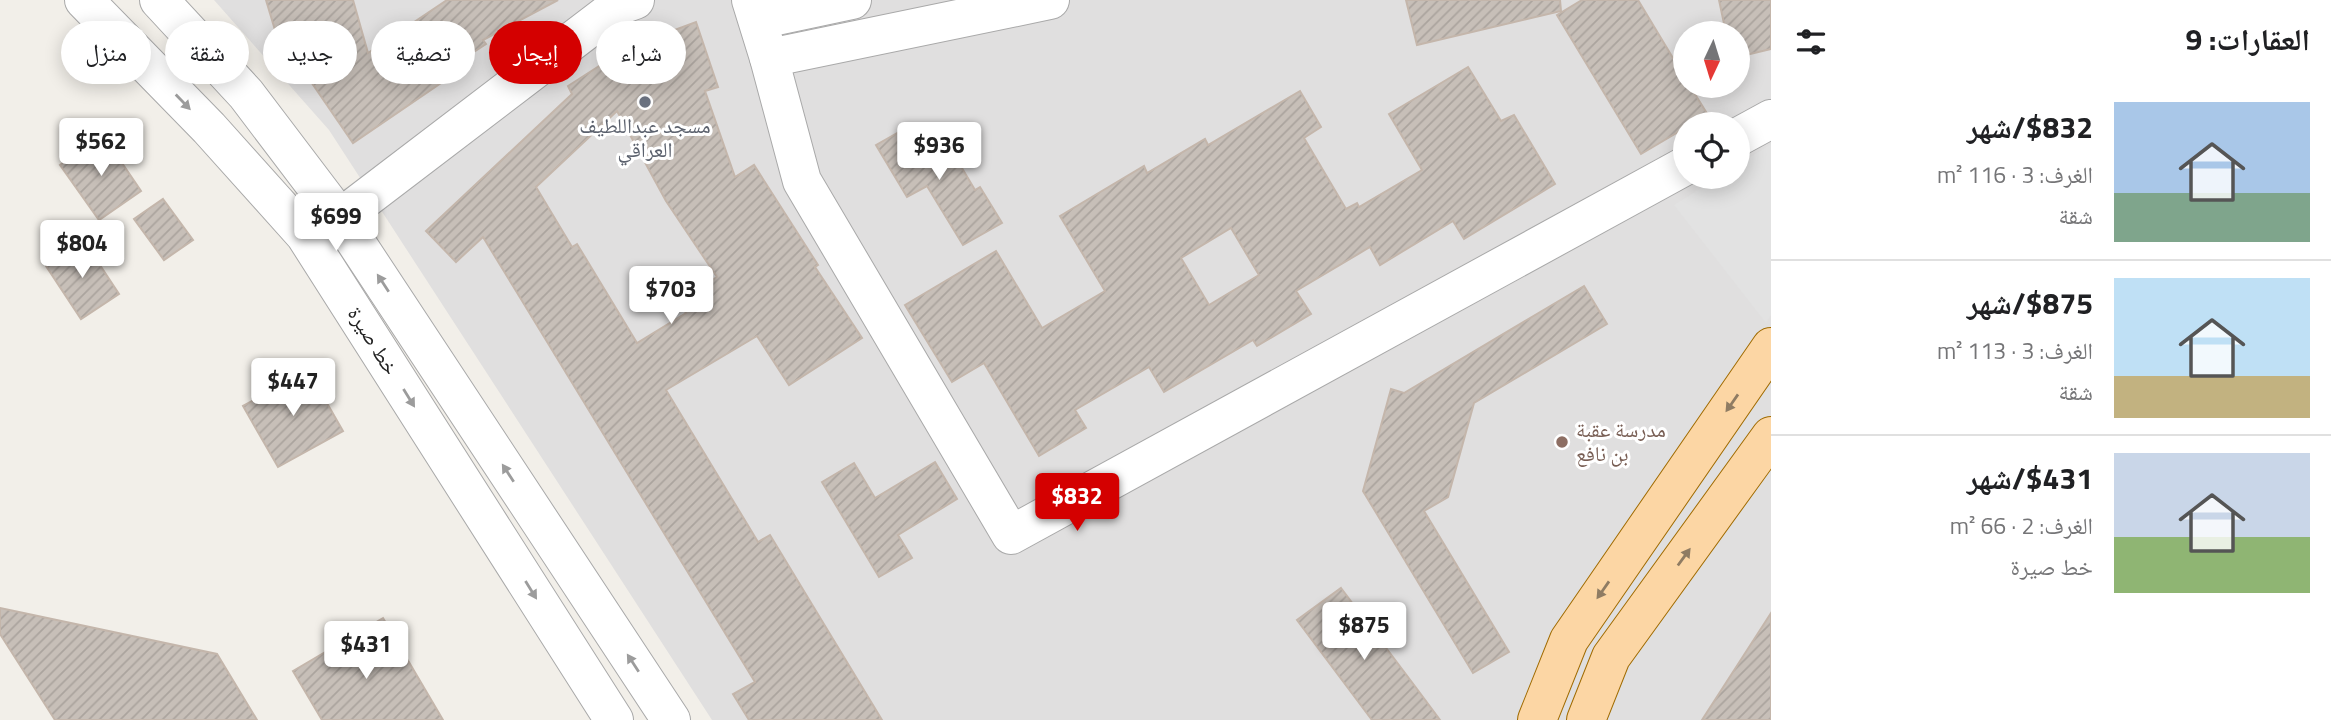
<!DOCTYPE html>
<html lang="ar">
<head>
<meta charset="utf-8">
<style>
	body { margin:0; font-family:"Titillium Web","Noto Naskh Arabic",sans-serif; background:#f6f6f6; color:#202124; direction:rtl; height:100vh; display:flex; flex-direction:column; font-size:26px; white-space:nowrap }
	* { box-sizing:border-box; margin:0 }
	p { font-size:23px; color:#757577 }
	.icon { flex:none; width:38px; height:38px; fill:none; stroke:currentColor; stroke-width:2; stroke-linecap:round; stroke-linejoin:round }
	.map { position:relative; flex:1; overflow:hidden; direction:ltr }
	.details { display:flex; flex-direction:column; background:#fff; width:560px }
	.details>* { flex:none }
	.top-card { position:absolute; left:21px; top:21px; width:665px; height:63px; direction:rtl; display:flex; gap:14px }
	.needle { width:46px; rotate:184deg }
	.fabs { position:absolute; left:1673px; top:21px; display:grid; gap:14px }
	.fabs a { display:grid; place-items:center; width:77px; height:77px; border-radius:50%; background:#fff; box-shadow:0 4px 18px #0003; font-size:35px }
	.price { position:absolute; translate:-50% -60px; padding:0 16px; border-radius:7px; background:#fff; color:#222; font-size:23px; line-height:46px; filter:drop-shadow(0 2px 4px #0008) }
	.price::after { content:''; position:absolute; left:50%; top:42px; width:21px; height:16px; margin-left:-10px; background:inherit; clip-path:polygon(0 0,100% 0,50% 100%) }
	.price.current { background:#d40000; color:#fff }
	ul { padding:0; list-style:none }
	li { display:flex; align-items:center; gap:21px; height:175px; padding:0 21px }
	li+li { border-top:2px solid #e0e0e0 }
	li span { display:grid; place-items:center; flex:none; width:196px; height:140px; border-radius:0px; color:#555 }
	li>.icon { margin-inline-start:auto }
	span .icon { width:84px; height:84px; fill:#fffc; stroke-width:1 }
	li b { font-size:30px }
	h2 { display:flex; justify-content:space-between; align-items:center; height:84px; padding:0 21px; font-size:30px }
	.chip { padding:0 24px; border-radius:32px; background:#fff; box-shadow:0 4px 18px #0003; font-size:24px; line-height:63px }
	.chip.current { background:#d40000; color:#fff }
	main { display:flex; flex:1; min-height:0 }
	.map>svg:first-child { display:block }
	.residential { fill:#e0dfdf; fill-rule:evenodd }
	.parking { fill:#e2e2e2 }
	.building { fill:url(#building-hatch); stroke:#c4b6ab; stroke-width:2; fill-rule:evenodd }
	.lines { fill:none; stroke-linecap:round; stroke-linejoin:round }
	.minor-casing { stroke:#a9a9a9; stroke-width:40 }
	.major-casing { stroke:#a06b00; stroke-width:40 }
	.minor { stroke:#fff; stroke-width:38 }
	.major { stroke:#fcd6a4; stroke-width:38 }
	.oneway { fill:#9c9c9c }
	.oneway2 { fill:#8f7c63 }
	.worship-dot { fill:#6b7280; stroke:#fff; stroke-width:2.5 }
	.education-dot { fill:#8d6e63; stroke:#fff; stroke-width:2.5 }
	.labels { text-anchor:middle; stroke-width:6; stroke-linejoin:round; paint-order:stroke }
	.worship-label { font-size:21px; fill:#5b616d; stroke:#fff }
	.street-label { font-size:21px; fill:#222; stroke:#fff }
	.education-label { font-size:21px; fill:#785e54; stroke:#fff; text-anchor:start }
</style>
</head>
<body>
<main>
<section class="details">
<h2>العقارات: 9<svg class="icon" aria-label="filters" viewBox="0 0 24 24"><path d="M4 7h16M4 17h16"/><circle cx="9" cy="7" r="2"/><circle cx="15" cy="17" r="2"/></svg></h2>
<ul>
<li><span style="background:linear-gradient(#a9c7e8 65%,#7fa58c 0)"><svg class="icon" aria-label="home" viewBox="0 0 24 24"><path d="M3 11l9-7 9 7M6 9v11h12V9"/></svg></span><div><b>$832/شهر</b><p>الغرف: 3 · 116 m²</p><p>شقة</p></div></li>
<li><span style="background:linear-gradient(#bfe0f5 70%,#c2b280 0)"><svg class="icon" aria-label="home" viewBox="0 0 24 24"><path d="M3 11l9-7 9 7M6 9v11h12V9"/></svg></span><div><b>$875/شهر</b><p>الغرف: 3 · 113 m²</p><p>شقة</p></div></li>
<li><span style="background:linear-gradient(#c9d6e8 60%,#8fb573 0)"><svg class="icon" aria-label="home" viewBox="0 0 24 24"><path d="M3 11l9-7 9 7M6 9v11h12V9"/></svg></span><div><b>$431/شهر</b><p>الغرف: 2 · 66 m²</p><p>خط صيرة</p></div></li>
</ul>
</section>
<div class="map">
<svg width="1771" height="720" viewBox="0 0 1771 720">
	<defs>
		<pattern id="building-hatch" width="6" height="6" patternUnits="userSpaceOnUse" patternTransform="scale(1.75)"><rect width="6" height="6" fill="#c7bfb8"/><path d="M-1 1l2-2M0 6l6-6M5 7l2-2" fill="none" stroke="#aba49e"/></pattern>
	</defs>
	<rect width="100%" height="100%" fill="#f2efe9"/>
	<path class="residential" d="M214 0H1771V720H712L329 130ZM1685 33H1738V86H1685ZM1685 124H1738V177H1685Z"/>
	<path class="parking" d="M1771 144V315L1766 323 1674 205 1719 177H1738V165Z"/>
	<g class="building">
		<path d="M266 0H353L368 53 447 0H558L483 40 486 44 443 72 447 79 353 143 294 57 284 60Z"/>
		<path d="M1406 0H1560L1561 11 1417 45Z"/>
		<path d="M1582 0H1638L1685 78V86H1690L1708 115 1691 124H1685V128L1641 154 1557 15Z"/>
		<path d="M1719 0H1771V49L1738 57V33H1726Z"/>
		<path d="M696 22 718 87 705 91 735 177 754 165 818 265 815 267 862 338 789 385 757 336 666 390 758 542 770 535 882 720H749L733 694 755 682 483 237 456 262 426 231 572 94 568 86 629 47ZM617 111 666 201 717 277 678 300 686 313 637 343 577 244 572 247 536 187Z"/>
		<path d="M1468 67 1501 121 1514 115 1555 184 1464 239 1453 221 1380 265 1370 247 1296 291 1311 314 1257 346 1253 340 1164 392 1149 367 1075 410 1086 428 1039 456 984 363 952 382 905 305 996 251 1042 328 1105 291 1060 216 1144 166 1147 173 1205 139 1208 145 1300 91 1321 127 1304 138 1346 209 1357 203 1359 207 1422 170 1389 114ZM1231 228 1259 275 1209 305 1181 258Z"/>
		<path d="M913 124 928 148 944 138 975 190 980 187 1002 223 963 245 927 186 907 197 876 145Z"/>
		<path d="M103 135 141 191 99 220 60 165Z"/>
		<path d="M163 199 193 240 164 260 134 219Z"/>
		<path d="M84 241 119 294 81 319 46 266Z"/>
		<path d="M1584 286 1607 324 1474 403 1448 497 1424 511 1509 652 1473 673 1363 491 1391 389 1404 393Z"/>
		<path d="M308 370 343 431 278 467 243 406Z"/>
		<path d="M935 462 957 499 898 535 912 558 879 577 822 482 854 463 875 498Z"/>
		<path d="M1341 588 1417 689 1440 720H1372L1297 620Z"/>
		<path d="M0 608 217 654 257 720H55L0 634Z"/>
		<path d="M1771 613V720H1702Z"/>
		<path d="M383 618 443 720H322L293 671Z"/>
	</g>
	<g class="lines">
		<defs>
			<g id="minor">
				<path d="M84 0 209 128 305 235 614 720"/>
				<path d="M159 0 246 94 340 218 671 720"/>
				<path d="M751 0 769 58 802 181 1011 535 1685 166"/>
				<path d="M758 20 852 0"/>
				<path d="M769 58 1050 0"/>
				<path d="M1738 137 1771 119"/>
				<path d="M317 230 340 218 618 6 635 0"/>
			</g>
			<g id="major">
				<path d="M1537 720 1569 640 1771 347"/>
				<path d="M1586 720 1611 657 1771 436"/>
			</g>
		</defs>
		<use href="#minor" class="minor-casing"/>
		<use href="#major" class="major-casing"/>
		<use href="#minor" class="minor"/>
		<use href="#major" class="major"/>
	</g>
	<defs><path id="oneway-solid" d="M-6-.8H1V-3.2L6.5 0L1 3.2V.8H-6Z" transform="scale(1.75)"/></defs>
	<g class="oneway">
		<use href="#oneway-solid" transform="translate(183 102) rotate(46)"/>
		<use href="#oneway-solid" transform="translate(383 283) rotate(-123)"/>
		<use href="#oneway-solid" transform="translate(409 398) rotate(58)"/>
		<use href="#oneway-solid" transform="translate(508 473) rotate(-123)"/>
		<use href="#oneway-solid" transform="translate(531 590) rotate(58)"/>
		<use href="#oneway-solid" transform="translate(633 663) rotate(-123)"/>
	</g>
	<g class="oneway2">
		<use href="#oneway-solid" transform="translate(1732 403) rotate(125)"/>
		<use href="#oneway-solid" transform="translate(1684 557) rotate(-54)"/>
		<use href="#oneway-solid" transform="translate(1603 590) rotate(125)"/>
	</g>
	<circle class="worship-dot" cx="645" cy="102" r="7"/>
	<circle class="education-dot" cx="1562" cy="442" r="7"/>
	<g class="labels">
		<g class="worship-label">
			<text x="645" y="133">مسجد عبداللطيف<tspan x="645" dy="24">العراقي</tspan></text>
		</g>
		<g class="street-label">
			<text transform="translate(373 341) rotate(58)" y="7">خط صيرة</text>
		</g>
		<g class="education-label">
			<text x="1576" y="437">مدرسة عقبة<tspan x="1576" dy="24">بن نافع</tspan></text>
		</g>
	</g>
</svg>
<div class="fabs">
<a><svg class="needle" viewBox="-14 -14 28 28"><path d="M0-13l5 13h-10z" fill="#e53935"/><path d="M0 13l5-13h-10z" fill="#757577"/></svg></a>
<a><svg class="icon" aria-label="locate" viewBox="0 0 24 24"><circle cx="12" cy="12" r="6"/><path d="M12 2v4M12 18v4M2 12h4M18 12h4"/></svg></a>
</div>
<b class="price" style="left:101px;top:178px">$562</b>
<b class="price" style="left:939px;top:182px">$936</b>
<b class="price" style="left:336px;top:253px">$699</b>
<b class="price" style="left:82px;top:280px">$804</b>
<b class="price" style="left:671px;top:326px">$703</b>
<b class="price" style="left:293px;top:418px">$447</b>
<b class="price current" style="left:1077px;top:533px">$832</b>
<b class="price" style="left:1364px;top:662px">$875</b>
<b class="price" style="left:366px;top:681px">$431</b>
<div class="top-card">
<a class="chip">شراء</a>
<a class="chip current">إيجار</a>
<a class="chip">تصفية</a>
<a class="chip">جديد</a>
<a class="chip">شقة</a>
<a class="chip">منزل</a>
</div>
</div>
</main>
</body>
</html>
